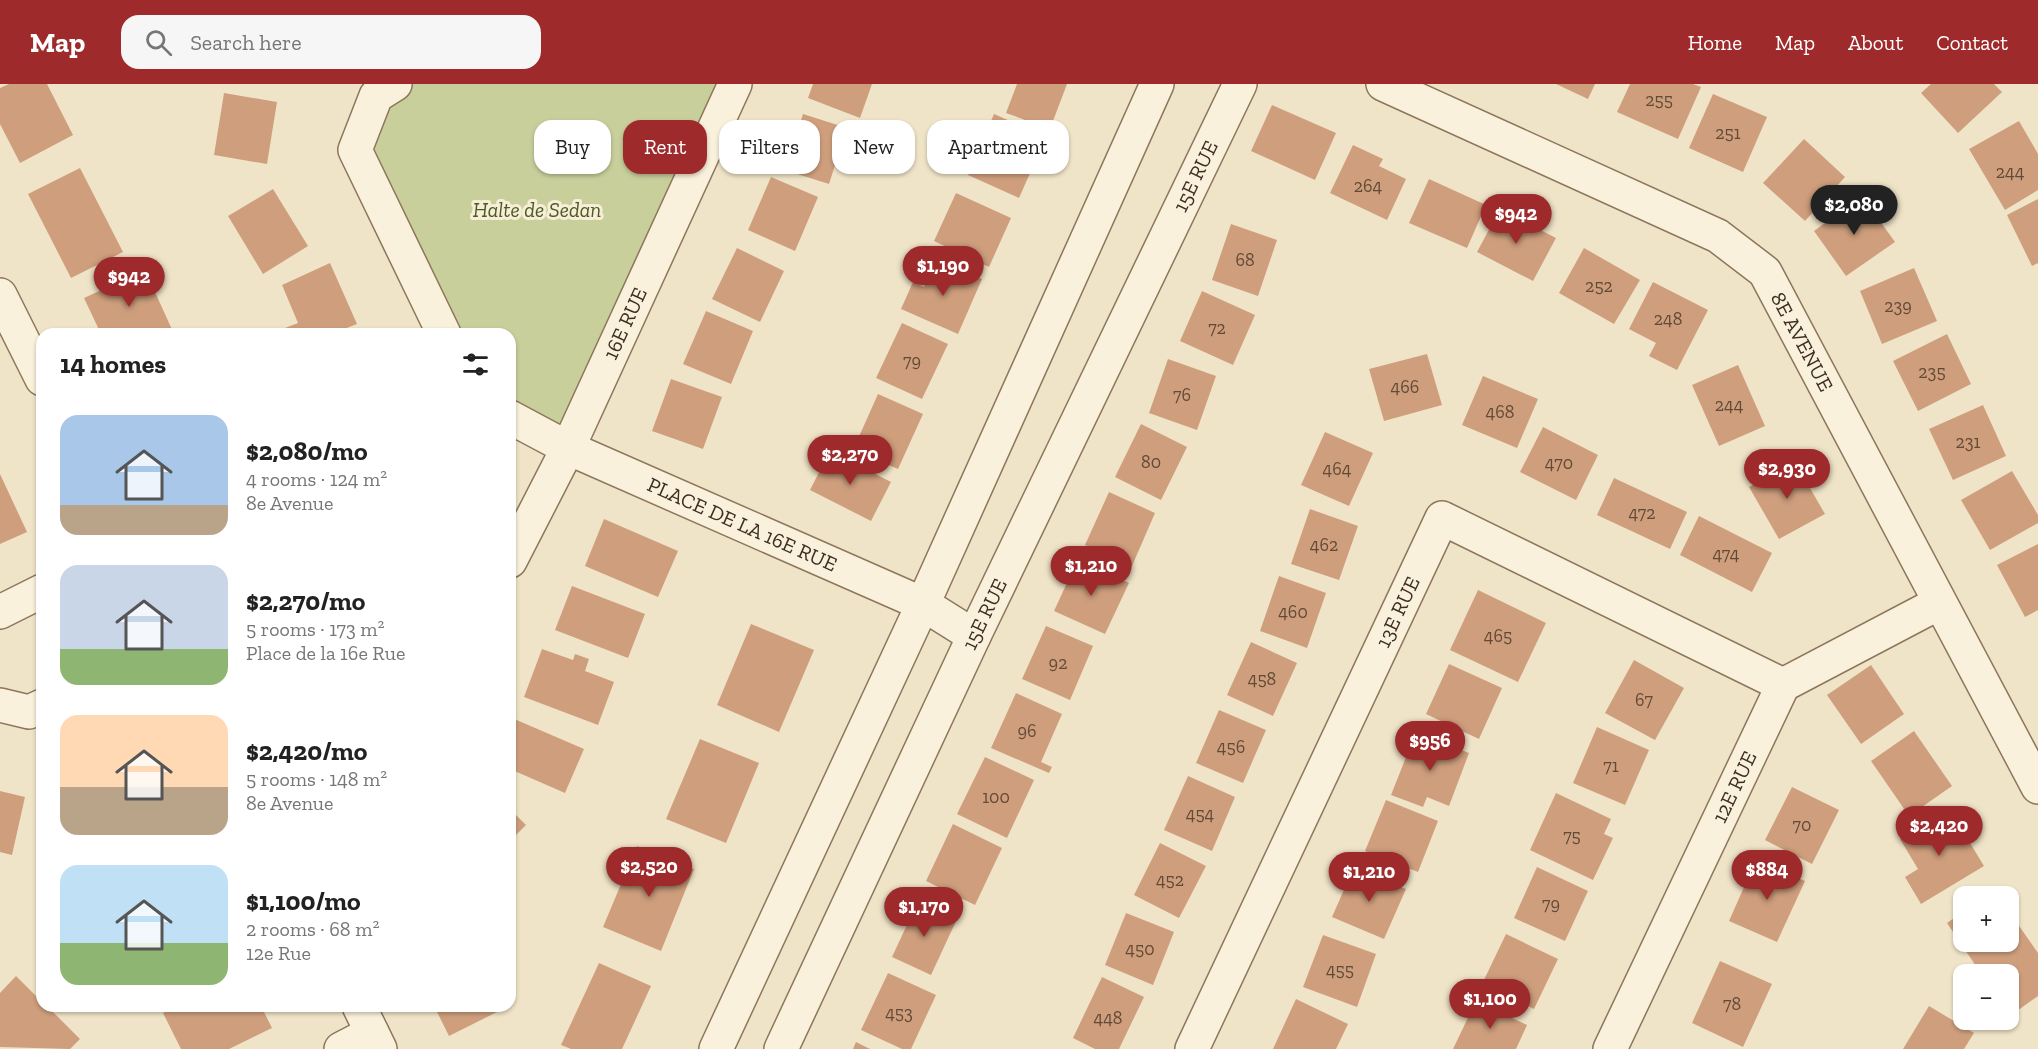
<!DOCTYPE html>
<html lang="en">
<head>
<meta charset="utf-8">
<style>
	body { margin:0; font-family:"Zilla Slab",serif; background:#f6f6f6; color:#222; height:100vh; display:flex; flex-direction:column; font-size:22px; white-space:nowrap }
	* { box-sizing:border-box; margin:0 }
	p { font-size:20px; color:#767676 }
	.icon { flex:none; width:33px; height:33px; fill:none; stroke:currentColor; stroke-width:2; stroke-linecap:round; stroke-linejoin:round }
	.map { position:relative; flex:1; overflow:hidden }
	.drawer { position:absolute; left:36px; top:244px; width:480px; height:684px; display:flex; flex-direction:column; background:#fff; border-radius:18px; box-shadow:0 2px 4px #0004 }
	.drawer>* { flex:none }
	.banner { position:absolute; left:534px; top:36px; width:570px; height:54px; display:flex; gap:12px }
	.buttons { position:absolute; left:1953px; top:802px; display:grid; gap:12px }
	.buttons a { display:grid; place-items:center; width:66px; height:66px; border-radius:12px; background:#fff; box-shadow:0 2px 4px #0004; font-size:30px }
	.price { position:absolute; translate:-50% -51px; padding:0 14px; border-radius:21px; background:#9e2a2b; color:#fff; font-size:20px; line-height:39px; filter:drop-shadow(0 2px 3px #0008) }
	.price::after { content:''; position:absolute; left:50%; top:36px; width:18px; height:14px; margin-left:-9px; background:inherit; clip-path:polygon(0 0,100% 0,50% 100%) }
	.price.selected { background:#222; color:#fff }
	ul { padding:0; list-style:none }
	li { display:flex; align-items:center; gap:18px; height:150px; padding:0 24px }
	li span { display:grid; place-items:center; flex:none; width:168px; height:120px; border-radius:18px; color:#555 }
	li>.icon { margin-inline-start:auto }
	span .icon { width:72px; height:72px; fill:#fffc; stroke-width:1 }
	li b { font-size:26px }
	h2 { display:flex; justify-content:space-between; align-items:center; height:72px; padding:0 24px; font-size:26px }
	.tag { padding:0 21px; border-radius:18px; background:#fff; box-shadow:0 2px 4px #0004; font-size:21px; line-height:54px }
	.tag.selected { background:#9e2a2b; color:#fff }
	header { display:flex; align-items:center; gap:36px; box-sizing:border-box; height:84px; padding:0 30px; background:#9e2a2b; color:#fff }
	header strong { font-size:28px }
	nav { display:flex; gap:33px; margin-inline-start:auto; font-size:21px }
	.search { width:420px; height:54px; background:#f6f6f6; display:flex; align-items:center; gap:15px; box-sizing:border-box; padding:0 21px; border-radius:18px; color:#767676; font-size:22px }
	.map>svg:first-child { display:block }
	.green { fill:#c9cf9b }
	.building { fill:#cf9f7d }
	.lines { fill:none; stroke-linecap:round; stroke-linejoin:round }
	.minor-casing { stroke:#8d765c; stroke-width:36 }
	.minor { stroke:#faf1dc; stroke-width:33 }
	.labels { text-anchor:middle; stroke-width:6; stroke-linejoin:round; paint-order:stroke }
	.number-label { font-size:18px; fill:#624a37 }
	.street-label { font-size:21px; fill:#3d2e20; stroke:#f7eed8 }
	.park-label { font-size:21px; font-style:italic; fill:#4d5a26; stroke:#f7eed8 }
</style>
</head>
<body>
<header>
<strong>Map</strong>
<div class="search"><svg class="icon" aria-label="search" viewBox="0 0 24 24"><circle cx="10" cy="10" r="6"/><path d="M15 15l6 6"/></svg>Search here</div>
<nav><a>Home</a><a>Map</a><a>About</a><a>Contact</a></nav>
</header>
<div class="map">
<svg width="2038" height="965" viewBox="0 0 2038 965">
	<rect width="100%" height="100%" fill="#f0e4c8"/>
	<path class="green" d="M395 0H735L568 364 510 333V250H444L355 66Z"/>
	<g class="building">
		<path d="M9 0H47L73 51 20 79 0 40V4Z"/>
		<path d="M813 0H872L860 34 808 14Z"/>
		<path d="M1017 0H1067L1050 45 1006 29Z"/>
		<path d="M1556 0H1595L1588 15Z"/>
		<path d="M1630 0H1693L1701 3 1678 55 1617 28Z"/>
		<path d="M1931 0H1994L2002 8 1958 49 1921 9Z"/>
		<path d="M224 9 277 18 267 80 214 71Z"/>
		<path d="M1713 10 1767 33 1743 88 1689 64Z"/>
		<path d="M1272 21 1336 49 1315 96 1251 67Z"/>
		<path d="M803 30 847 44 829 100 775 83 785 49 796 52Z"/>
		<path d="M994 30 1046 53 1019 114 968 91Z"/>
		<path d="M2019 37 2038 70V106L2005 126 1969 65Z"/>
		<path d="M1804 55 1845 93 1805 137 1763 99Z"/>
		<path d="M1353 61 1383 75 1379 82 1406 95 1387 136 1330 109Z"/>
		<path d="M80 84 123 168 71 194 28 110Z"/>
		<path d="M771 93 818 113 795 167 748 146Z"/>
		<path d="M1429 95 1486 121 1467 164 1409 139Z"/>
		<path d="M273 105 308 162 263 190 228 132Z"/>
		<path d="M956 109 1011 134 989 183 934 157Z"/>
		<path d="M1862 112 1895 158 1846 192 1814 147Z"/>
		<path d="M2038 115V179L2032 182 2007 131Z"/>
		<path d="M1500 125 1556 154 1533 197 1477 168Z"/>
		<path d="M1231 140 1277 156 1258 212 1212 196Z"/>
		<path d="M737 164 784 187 760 238 712 215Z"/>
		<path d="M1584 164 1640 196 1614 240 1559 209Z"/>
		<path d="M936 175 982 195 958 250 901 225 913 198 924 203Z"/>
		<path d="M330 179 357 240 331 250H288L285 244 298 239 282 201Z"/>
		<path d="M1914 184 1937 237 1882 260 1860 207Z"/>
		<path d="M145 186 174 250H101L84 214Z"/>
		<path d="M1653 198 1708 226 1677 286 1649 272 1656 259 1629 245Z"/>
		<path d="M1202 207 1255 231 1233 281 1180 257Z"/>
		<path d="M706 227 753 247 731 300 683 280Z"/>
		<path d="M902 239 948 260 922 315 876 294Z"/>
		<path d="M1947 250 1971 300 1918 327 1893 277Z"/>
		<path d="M1427 270 1442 321 1384 337 1369 285Z"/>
		<path d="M1168 275 1216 292 1197 346 1149 329Z"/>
		<path d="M1738 281 1765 342 1719 362 1692 301Z"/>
		<path d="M1483 292 1538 315 1517 364 1462 341Z"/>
		<path d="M671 295 722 313 703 365 652 347Z"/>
		<path d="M878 310 923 330 898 385 853 366Z"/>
		<path d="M1983 321 2006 372 1953 396 1929 345Z"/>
		<path d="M1141 340 1187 363 1161 416 1115 393Z"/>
		<path d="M1543 343 1598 371 1576 416 1520 388Z"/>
		<path d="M1325 348 1373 369 1349 422 1301 401Z"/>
		<path d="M830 367 891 398 871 437 810 406Z"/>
		<path d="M1795 378 1825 430 1779 455 1749 403Z"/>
		<path d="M2012 387 2038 431V439L1990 466 1961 416Z"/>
		<path d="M0 390 27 448 0 460Z"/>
		<path d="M1614 394 1687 428 1670 465 1597 431Z"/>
		<path d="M1109 408 1155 429 1132 482 1085 461Z"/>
		<path d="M1310 425 1358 442 1339 496 1291 480Z"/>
		<path d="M1699 432 1772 469 1752 508 1680 471Z"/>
		<path d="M604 435 678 467 658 513 585 482Z"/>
		<path d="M2038 460V526L2025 533 1997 481Z"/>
		<path d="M1078 475 1129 499 1105 550 1054 527Z"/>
		<path d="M1279 492 1326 509 1307 564 1260 547Z"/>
		<path d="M572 502 645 530 628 574 555 546Z"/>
		<path d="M1478 506 1546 539 1518 598 1450 566Z"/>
		<path d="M751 540 814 566 779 648 717 621Z"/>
		<path d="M1046 542 1093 562 1070 616 1022 595Z"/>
		<path d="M1251 558 1297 579 1273 632 1227 611Z"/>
		<path d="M542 565 573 576 575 570 589 575 585 587 614 598 598 641 524 613Z"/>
		<path d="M1634 576 1684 604 1655 656 1605 629Z"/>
		<path d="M1449 580 1502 604 1479 655 1426 630Z"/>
		<path d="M1871 581 1904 630 1861 660 1827 611Z"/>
		<path d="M1016 609 1062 630 1041 678 1052 683 1049 689 991 664Z"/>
		<path d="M1219 626 1266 646 1243 699 1196 679Z"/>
		<path d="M512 634 584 665 565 709 510 685Z"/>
		<path d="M1597 643 1649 666 1625 721 1573 699Z"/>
		<path d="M1914 647 1952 702 1909 732 1871 677Z"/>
		<path d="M1416 648 1469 669 1449 722 1427 713 1423 723 1391 711Z"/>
		<path d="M700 655 759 679 726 759 666 735Z"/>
		<path d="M985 673 1034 696 1007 754 957 730Z"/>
		<path d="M1188 692 1235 713 1212 767 1164 746Z"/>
		<path d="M1792 703 1839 726 1812 780 1765 756Z"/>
		<path d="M0 707 25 713 12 771 0 768Z"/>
		<path d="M1556 709 1611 735 1604 750 1613 754 1593 796 1530 766Z"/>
		<path d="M1386 716 1438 737 1418 788 1365 767Z"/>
		<path d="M510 725 526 741 510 757Z"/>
		<path d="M1950 726 1984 782 1921 820 1905 793 1918 785 1900 755Z"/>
		<path d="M953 740 1002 764 975 821 926 797Z"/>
		<path d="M1160 759 1206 782 1179 834 1134 811Z"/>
		<path d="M637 762 694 785 661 867 603 843Z"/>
		<path d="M1756 776 1805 797 1777 858 1729 837Z"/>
		<path d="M1354 783 1406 805 1384 855 1332 833Z"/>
		<path d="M1537 783 1588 807 1565 857 1514 834Z"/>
		<path d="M918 817 957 835 931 891 892 873Z"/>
		<path d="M2008 826 2038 869V912L2010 932 2008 891H1982L1947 839 1964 827V858H2008Z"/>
		<path d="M1126 829 1174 848 1153 901 1105 881Z"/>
		<path d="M1506 850 1558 875 1534 925 1482 900Z"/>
		<path d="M1323 851 1376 870 1357 923 1303 903Z"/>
		<path d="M1720 877 1772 900 1743 963 1692 939Z"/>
		<path d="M599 879 651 902 622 965H571L561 961Z"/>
		<path d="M888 889 936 911 911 965H902L861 946Z"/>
		<path d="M16 892 42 918V922H47L80 955 70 965 0 963V909Z"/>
		<path d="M1102 893 1144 913 1119 965H1095L1073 954Z"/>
		<path d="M1296 915 1348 940 1336 965H1273Z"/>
		<path d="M1476 917 1527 941 1516 965H1453Z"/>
		<path d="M176 922H261L272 944 229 965H181L163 929Z"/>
		<path d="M434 922H499L501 926 449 952Z"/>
		<path d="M1929 922 1974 949 1964 965H1903Z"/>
		<path d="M856 958 870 965H853Z"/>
	</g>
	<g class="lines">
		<defs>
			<g id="minor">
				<path d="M395 0 376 12 355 66 444 250"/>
				<path id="s1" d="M1383 0 1718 152 1765 188 2038 703"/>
				<path d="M0 211 42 295"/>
				<path id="s2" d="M510 333 568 364 923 520 974 552"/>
				<path id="s3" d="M510 477 568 364 735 0"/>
				<path d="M0 528 42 507"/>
				<path d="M0 621 29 628 42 622"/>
				<path d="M359 922 380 965"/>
				<path d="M341 965 372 949"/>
				<path d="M716 965 923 520 1157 0"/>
				<path id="s4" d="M781 965 974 552 1240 0"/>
				<path id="s5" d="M1192 965 1442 434 1783 601"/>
				<path id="s6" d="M1610 965 1783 601 1939 519"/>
			</g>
		</defs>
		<use href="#minor" class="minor-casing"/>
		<use href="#minor" class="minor"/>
	</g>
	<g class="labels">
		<g class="number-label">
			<text x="1659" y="22">255</text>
			<text x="1728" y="55">251</text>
			<text x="2010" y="94">244</text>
			<text x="1368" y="108">264</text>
			<text x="1245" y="182">68</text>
			<text x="1599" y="208">252</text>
			<text x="1898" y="228">239</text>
			<text x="1668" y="241">248</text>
			<text x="1217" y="250">72</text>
			<text x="912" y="283">79</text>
			<text x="1932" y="294">235</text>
			<text x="1405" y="309">466</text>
			<text x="1182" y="317">76</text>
			<text x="1729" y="327">244</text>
			<text x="1500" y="334">468</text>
			<text x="1968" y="364">231</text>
			<text x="1151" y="384">80</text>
			<text x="1559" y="385">470</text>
			<text x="1337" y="391">464</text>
			<text x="1642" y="435">472</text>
			<text x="1324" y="467">462</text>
			<text x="1726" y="476">474</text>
			<text x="1293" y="534">460</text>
			<text x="1498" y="558">465</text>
			<text x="1058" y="585">92</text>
			<text x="1262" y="601">458</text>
			<text x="1644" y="622">67</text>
			<text x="1027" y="653">96</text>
			<text x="1231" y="669">456</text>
			<text x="1611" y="688">71</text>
			<text x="996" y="719">100</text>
			<text x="1200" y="736">454</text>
			<text x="1802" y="747">70</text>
			<text x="1572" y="758">75</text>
			<text x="1170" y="802">452</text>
			<text x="1551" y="826">79</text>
			<text x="1140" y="871">450</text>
			<text x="1340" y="892">455</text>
			<text x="1732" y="926">78</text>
			<text x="899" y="935">453</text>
			<text x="1108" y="940">448</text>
		</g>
		<g class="street-label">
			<text dy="7" stroke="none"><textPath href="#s4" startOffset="966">15E RUE</textPath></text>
			<text dy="7" stroke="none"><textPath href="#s3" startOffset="264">16E RUE</textPath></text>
			<text dy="7" stroke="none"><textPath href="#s1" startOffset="506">8E AVENUE</textPath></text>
			<text dy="7" stroke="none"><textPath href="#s2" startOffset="256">PLACE DE LA 16E RUE</textPath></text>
			<text dy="7" stroke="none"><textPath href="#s5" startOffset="483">13E RUE</textPath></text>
			<text dy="7" stroke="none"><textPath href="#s4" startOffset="480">15E RUE</textPath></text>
			<text dy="7" stroke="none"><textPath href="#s6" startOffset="290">12E RUE</textPath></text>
		</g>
		<g class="park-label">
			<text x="537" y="133">Halte de Sedan</text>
		</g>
	</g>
</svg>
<div class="buttons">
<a>+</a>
<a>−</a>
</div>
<b class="price selected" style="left:1854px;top:152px">$2,080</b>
<b class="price" style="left:1516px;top:161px">$942</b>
<b class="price" style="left:943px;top:213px">$1,190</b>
<b class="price" style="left:129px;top:224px">$942</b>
<b class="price" style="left:850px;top:402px">$2,270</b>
<b class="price" style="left:1787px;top:416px">$2,930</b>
<b class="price" style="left:1091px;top:513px">$1,210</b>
<b class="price" style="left:1430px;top:688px">$956</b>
<b class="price" style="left:1939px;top:773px">$2,420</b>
<b class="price" style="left:649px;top:814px">$2,520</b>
<b class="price" style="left:1767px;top:817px">$884</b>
<b class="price" style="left:1369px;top:819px">$1,210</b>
<b class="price" style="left:924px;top:854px">$1,170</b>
<b class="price" style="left:1490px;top:946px">$1,100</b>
<div class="banner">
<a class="tag">Buy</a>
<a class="tag selected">Rent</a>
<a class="tag">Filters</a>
<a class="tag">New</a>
<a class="tag">Apartment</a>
</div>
<section class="drawer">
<h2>14 homes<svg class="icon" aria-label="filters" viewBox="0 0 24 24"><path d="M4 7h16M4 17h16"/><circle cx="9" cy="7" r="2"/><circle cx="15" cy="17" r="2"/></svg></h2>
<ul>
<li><span style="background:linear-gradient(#a9c7e8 75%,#b9a48a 0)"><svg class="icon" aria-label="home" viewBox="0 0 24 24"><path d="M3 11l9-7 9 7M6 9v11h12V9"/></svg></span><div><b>$2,080/mo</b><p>4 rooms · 124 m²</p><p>8e Avenue</p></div></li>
<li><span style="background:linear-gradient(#c9d6e8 70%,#8fb573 0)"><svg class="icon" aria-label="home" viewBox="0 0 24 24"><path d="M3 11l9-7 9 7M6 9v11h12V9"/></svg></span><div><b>$2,270/mo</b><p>5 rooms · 173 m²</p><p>Place de la 16e Rue</p></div></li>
<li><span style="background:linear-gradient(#ffd9b3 60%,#b9a48a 0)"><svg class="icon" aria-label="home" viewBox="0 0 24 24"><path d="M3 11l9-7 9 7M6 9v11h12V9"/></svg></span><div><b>$2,420/mo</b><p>5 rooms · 148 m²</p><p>8e Avenue</p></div></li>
<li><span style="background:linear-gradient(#bfe0f5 65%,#8fb573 0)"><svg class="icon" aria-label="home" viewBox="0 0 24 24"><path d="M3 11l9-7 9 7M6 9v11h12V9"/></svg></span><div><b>$1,100/mo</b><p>2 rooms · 68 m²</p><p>12e Rue</p></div></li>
</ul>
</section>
</div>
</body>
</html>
